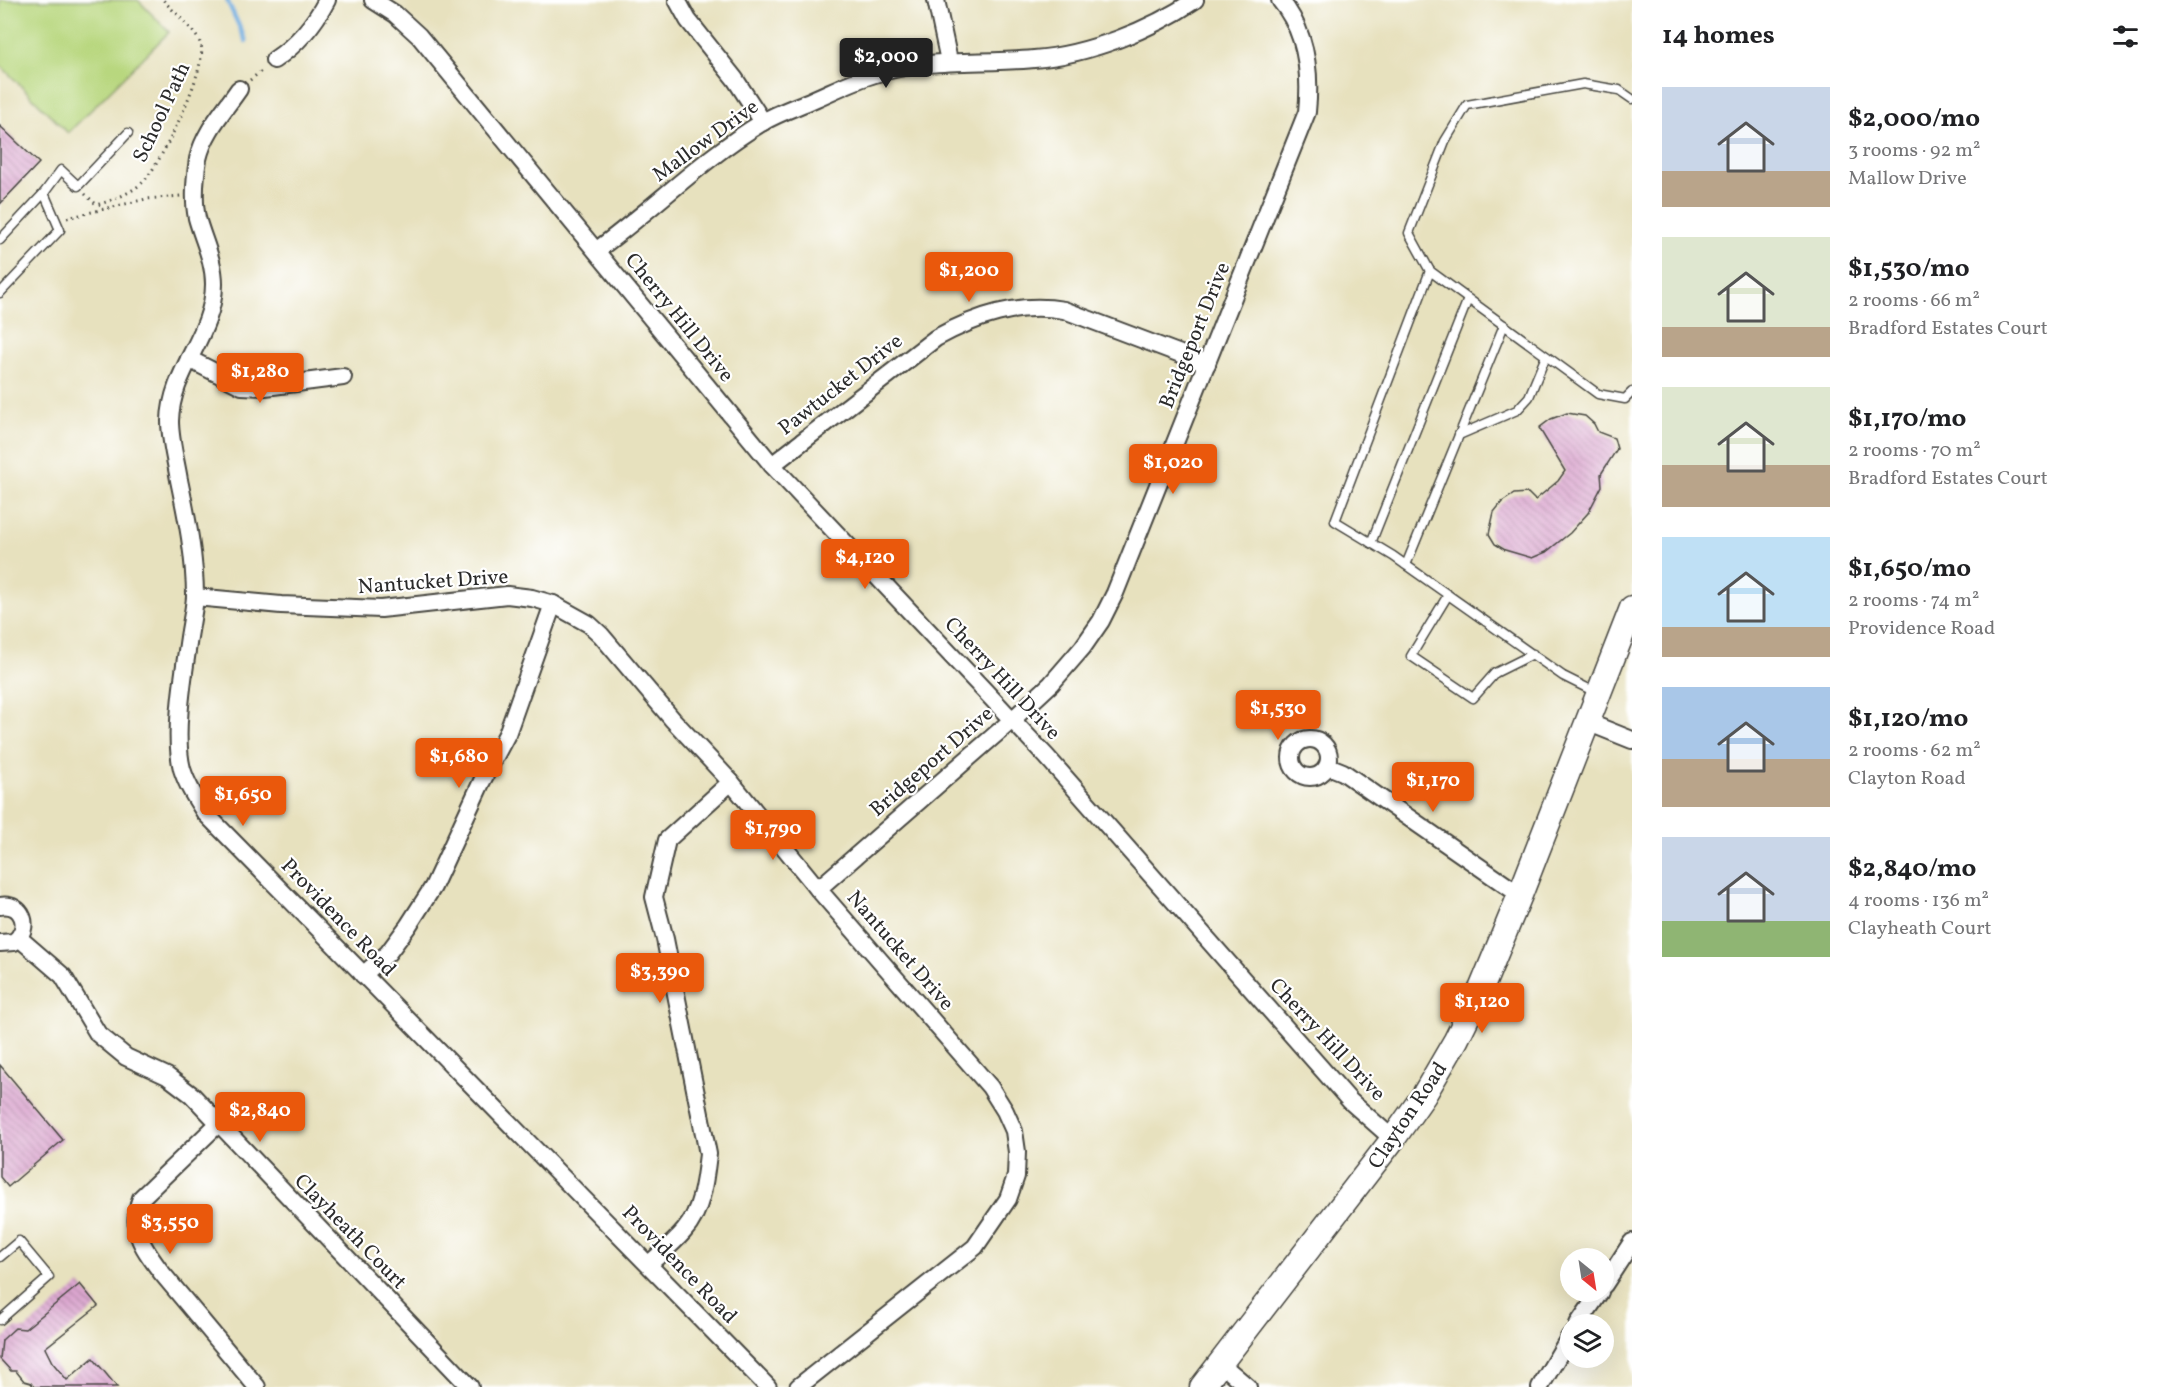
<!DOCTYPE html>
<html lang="en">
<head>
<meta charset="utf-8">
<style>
	body { margin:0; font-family:Vollkorn,serif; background:#f2f2f2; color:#202124; height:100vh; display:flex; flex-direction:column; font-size:22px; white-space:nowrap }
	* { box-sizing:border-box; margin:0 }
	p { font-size:20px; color:#757577 }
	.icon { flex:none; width:33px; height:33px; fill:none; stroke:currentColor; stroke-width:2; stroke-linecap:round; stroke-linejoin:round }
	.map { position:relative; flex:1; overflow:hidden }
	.sheet { display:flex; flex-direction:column; background:#fff; width:540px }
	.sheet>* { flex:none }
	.needle { width:39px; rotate:150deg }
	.fabs { position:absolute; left:1560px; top:1248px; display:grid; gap:12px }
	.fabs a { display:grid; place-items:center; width:54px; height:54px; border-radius:50%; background:#fff; box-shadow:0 6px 24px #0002; font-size:30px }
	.price { position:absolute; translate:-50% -51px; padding:0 14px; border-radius:6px; background:#ea580c; color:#fff; font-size:20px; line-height:39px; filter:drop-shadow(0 2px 3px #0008) }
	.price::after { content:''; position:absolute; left:50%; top:36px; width:18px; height:14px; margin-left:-9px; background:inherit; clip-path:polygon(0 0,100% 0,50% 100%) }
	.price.on { background:#222; color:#fff }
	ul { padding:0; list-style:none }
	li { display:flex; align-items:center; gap:18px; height:150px; padding:0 30px }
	li span { display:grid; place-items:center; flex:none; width:168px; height:120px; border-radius:0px; color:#555 }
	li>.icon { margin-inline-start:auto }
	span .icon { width:72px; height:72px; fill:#fffc; stroke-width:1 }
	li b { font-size:26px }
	h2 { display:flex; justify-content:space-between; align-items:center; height:72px; padding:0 30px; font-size:26px }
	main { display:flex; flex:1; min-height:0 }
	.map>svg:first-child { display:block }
	.pitch { fill:#b8d77e; stroke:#728154; stroke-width:1.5 }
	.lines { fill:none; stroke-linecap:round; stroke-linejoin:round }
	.stream { stroke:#6dabdf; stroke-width:4.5 }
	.building { fill:url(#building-back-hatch) }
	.lane-casing { stroke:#474641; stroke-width:11 }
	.street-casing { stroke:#474641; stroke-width:20 }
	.secondary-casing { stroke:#474641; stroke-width:27 }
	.path { stroke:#474641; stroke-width:3; stroke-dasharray:1.5 4.5; stroke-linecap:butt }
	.lane { stroke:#fff; stroke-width:8 }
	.street { stroke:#fff; stroke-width:16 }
	.secondary { stroke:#fff; stroke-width:24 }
	.labels { text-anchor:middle; stroke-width:4.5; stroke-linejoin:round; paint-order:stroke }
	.street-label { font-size:21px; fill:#2b2b2b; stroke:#fff }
</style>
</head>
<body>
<main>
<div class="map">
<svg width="1632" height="1387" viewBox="0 0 1632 1387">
	<defs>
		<pattern id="building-back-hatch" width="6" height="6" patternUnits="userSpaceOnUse" patternTransform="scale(1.5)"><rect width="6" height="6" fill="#dba6cf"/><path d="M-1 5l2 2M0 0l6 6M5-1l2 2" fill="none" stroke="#b287a8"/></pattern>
	</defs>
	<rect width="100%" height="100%" fill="#fff"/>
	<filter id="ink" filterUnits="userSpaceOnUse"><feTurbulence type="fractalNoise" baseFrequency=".0167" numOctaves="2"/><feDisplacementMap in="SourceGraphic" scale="12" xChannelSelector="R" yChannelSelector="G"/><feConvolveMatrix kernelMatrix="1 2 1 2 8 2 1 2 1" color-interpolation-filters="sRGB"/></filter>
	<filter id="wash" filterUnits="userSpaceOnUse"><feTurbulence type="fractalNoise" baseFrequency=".008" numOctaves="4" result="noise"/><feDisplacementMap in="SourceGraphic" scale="24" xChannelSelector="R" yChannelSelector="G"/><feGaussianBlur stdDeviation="1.35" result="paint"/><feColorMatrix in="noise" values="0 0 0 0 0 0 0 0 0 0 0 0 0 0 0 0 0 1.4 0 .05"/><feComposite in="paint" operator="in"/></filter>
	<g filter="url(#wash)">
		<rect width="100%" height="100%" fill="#e7e1be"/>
		<path class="pitch" d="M0 0H138L169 32 68 133 0 65Z"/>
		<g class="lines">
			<path class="stream" d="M227 0 246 41"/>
		</g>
		<g id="blocks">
			<g class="building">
				<path d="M0 126 39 163 0 204Z"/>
				<path d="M1567 413 1585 416 1594 424 1598 432 1614 438 1617 449 1601 474 1602 486 1588 513 1570 533 1546 552 1532 558 1505 550 1495 544 1489 534 1494 512 1502 502 1514 494 1528 493 1535 500 1558 481 1565 471 1539 428 1551 419Z"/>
				<path d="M0 1065 63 1140 8 1187 0 1177Z"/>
				<path d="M80 1284 98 1306 45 1348 52 1362 67 1380 93 1358 117 1387H34L31 1383 24 1381 16 1371H11L0 1359 2 1340 15 1328 25 1329Z"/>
			</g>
		</g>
	</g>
	<g filter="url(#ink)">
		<use href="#blocks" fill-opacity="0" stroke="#474641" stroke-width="1.5"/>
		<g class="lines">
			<defs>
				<g id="lane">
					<path d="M1632 99 1619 90 1583 84 1467 105 1445 141 1409 233 1430 271 1598 394 1625 399 1632 392"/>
					<path d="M44 193 61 170 78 186 128 133"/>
					<path d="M0 240 44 193 60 230 0 293"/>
					<path d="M1430 271 1335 521 1393 556 1563 676 1597 693"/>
					<path d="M1459 435 1517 410 1529 397 1546 356"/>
					<path d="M1371 543 1468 299"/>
					<path d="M1406 565 1504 325"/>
					<path d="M1448 595 1411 656 1473 698 1495 673 1533 654"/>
					<path d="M0 1257 19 1241 49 1277 0 1320"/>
				</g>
				<g id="street">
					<path d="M373 0 395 14 419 36 772 465 1047 757 1350 1101 1393 1139"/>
					<path d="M677 0 688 20 735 79 763 122"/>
					<path d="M936 0 949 61"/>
					<path d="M274 60C298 44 314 25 327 0"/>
					<path d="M239 89C224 111 204 132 198 159 195 178 193 200 197 218 203 240 214 260 214 284 214 335 171 370 170 421 170 440 176 461 179 480 187 518 195 557 195 597 194 610 191 624 189 637 184 673 173 734 182 769 187 785 196 799 205 813L768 1387"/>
					<path d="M597 250C653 209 703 158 763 122 778 113 796 107 812 100 833 91 854 80 875 74 927 58 981 64 1034 59 1087 55 1151 30 1195 0"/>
					<path d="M189 359 242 386 265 387 343 377"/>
					<path d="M772 465 936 338C976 316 1018 302 1064 310L1207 364"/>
					<path d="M195 597 281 605 381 609 507 595 532 598 553 604 589 624 601 635 673 720 731 782 818 889 990 1087 1005 1111 1014 1131 1017 1152 1016 1176 1008 1199 975 1247 798 1387"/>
					<path d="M1587 722 1632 740"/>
					<circle cx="1310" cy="758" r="19"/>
					<path d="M1328 766 1343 772 1520 895"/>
					<path d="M818 889 1011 721 1051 684 1083 647 1101 621 1115 593 1307 112C1311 73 1306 31 1280 0"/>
					<path d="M0 906C23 902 32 928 14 942L0 943"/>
					<path d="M19 938 63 976 98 1034 126 1057 167 1076 192 1095 470 1387"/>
					<path d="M363 975 388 953 408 926 433 887 482 781 507 734 553 604"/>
					<path d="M218 1124 141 1198C129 1230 142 1246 161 1272L257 1387"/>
					<path d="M649 1264C661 1253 674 1243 684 1231 702 1211 705 1180 708 1154L665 939 654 897 667 840 731 782"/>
					<path d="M1604 1285 1632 1242"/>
					<path d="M1578 1324 1600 1292"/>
					<path d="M1221 1364 1248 1387"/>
					<path d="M1540 1387 1570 1336"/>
				</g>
				<path id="secondary" d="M1202 1387 1393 1139 1424 1095 1456 1040 1482 987 1520 895 1632 608"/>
			</defs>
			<use href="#lane" class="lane-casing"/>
			<use href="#street" class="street-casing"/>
			<use href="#secondary" class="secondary-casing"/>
			<g class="path">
				<path d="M250 80 264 69"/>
				<path d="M85 194 97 205C113 200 129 194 142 183 160 167 208 67 201 45 197 32 173 11 163 0"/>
				<path d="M67 218 146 199 181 196"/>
			</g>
			<use href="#lane" class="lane"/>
			<use href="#street" class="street"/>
			<use href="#secondary" class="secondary"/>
		</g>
	</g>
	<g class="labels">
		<g class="street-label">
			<text transform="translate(161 112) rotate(-65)" y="7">School Path</text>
			<text transform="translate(705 140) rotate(-36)" y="7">Mallow Drive</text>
			<text transform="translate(680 317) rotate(51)" y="7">Cherry Hill Drive</text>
			<text transform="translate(1194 335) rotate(-68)" y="7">Bridgeport Drive</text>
			<text transform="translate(840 384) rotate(-38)" y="7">Pawtucket Drive</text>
			<text transform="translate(433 581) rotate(-4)" y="7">Nantucket Drive</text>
			<text transform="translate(1003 678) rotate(47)" y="7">Cherry Hill Drive</text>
			<text transform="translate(931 761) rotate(-41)" y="7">Bridgeport Drive</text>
			<text transform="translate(339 917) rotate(46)" y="7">Providence Road</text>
			<text transform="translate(901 950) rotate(49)" y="7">Nantucket Drive</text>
			<text transform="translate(1328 1039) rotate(47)" y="7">Cherry Hill Drive</text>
			<text transform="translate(1407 1115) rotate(-56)" y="7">Clayton Road</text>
			<text transform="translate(351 1231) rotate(46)" y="7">Clayheath Court</text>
			<text transform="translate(680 1264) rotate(46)" y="7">Providence Road</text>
		</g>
	</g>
</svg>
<div class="fabs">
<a><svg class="needle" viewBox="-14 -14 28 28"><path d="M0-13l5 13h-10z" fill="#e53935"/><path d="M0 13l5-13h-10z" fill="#757577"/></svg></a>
<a><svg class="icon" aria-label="layers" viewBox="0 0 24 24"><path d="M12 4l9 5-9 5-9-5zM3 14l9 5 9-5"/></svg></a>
</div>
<b class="price on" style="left:886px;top:89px">$2,000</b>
<b class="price" style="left:969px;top:303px">$1,200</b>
<b class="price" style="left:260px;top:404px">$1,280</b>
<b class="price" style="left:1173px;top:495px">$1,020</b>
<b class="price" style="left:865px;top:590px">$4,120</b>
<b class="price" style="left:1278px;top:741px">$1,530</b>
<b class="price" style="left:459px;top:789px">$1,680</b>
<b class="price" style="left:1433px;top:813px">$1,170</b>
<b class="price" style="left:243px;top:827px">$1,650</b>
<b class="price" style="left:773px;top:861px">$1,790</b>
<b class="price" style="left:660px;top:1004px">$3,390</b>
<b class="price" style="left:1482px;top:1034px">$1,120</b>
<b class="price" style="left:260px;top:1143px">$2,840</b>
<b class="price" style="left:170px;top:1255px">$3,550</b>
</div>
<section class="sheet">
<h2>14 homes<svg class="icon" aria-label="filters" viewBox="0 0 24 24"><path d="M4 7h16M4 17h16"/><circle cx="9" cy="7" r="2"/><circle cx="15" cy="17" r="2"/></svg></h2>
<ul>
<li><span style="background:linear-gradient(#c9d6e8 70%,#b9a48a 0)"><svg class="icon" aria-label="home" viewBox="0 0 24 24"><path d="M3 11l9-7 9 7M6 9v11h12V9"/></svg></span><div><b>$2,000/mo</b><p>3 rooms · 92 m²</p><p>Mallow Drive</p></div></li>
<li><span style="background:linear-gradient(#dfe7d0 75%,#b9a48a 0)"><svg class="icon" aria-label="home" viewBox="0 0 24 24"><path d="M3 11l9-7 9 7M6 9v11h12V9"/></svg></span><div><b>$1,530/mo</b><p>2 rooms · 66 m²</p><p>Bradford Estates Court</p></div></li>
<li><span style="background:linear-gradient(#dfe7d0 65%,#b9a48a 0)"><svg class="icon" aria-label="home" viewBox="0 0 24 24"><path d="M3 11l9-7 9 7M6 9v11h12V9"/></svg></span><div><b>$1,170/mo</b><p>2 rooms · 70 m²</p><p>Bradford Estates Court</p></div></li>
<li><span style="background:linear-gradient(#bfe0f5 75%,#b9a48a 0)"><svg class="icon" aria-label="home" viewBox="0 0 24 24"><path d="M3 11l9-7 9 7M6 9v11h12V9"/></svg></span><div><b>$1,650/mo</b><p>2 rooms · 74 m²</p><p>Providence Road</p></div></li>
<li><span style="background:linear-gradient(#a9c7e8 60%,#b9a48a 0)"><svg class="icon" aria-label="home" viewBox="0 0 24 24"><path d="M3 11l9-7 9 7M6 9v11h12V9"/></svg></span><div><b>$1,120/mo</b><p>2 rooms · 62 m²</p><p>Clayton Road</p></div></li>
<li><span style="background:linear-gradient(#c9d6e8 70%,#8fb573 0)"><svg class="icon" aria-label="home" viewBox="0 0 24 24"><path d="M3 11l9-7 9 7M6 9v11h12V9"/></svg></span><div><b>$2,840/mo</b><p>4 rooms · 136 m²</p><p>Clayheath Court</p></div></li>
</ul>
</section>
</main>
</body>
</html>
